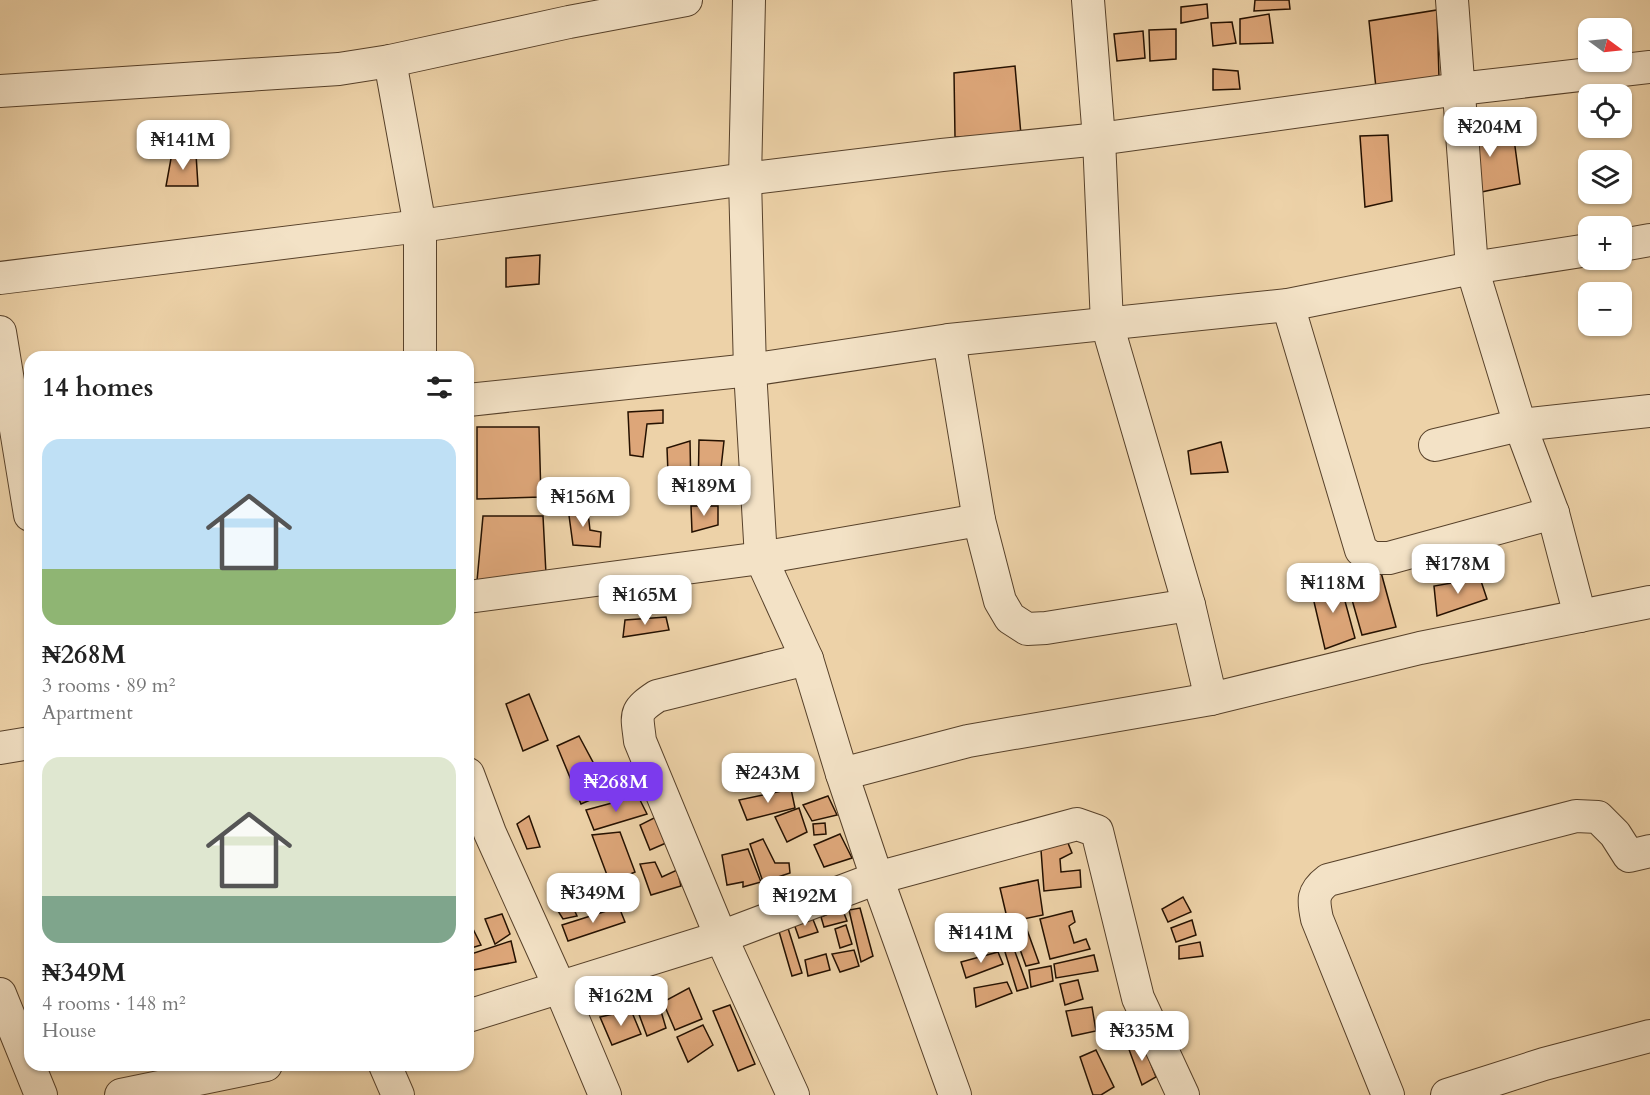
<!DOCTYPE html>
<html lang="en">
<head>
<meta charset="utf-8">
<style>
	body { margin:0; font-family:Cardo,serif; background:#f2f2f2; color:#222; height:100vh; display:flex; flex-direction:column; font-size:22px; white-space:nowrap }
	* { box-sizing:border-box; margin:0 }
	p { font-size:20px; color:#767676 }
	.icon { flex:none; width:33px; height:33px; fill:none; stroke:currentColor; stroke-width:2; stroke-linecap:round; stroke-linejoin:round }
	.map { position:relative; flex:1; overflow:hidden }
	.drawer { position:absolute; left:24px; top:351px; width:450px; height:720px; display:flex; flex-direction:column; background:#fff; border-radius:18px; box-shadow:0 2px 4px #0004 }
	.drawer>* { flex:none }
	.needle { width:39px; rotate:105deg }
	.controls { position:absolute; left:1578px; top:18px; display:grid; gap:12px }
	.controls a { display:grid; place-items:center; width:54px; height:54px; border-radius:12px; background:#fff; box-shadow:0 2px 4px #0004; font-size:30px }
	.price { position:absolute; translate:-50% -51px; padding:0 14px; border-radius:12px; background:#fff; color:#222; font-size:20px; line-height:39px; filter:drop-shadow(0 2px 3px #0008) }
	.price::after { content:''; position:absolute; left:50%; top:36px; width:18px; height:14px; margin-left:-9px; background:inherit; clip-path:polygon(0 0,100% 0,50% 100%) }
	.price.active { background:#7c3aed; color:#fff }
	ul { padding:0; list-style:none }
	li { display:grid; align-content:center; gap:12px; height:318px; padding:0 18px }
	li span { display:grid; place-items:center; height:186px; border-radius:18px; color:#555 }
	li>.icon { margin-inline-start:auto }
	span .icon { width:108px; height:108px; fill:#fffc; stroke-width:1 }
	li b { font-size:26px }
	h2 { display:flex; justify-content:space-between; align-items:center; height:72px; padding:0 18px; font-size:26px }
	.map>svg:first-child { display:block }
	.building { fill:#dda679; stroke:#251100; stroke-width:1.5 }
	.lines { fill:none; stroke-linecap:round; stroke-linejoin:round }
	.street-casing { stroke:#57412a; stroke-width:34 }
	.street { stroke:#f3e2c6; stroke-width:32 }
</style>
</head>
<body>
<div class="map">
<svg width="1650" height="1095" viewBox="0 0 1650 1095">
	<rect width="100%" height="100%" fill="#edd2a8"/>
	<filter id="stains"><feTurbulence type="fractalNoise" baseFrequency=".00333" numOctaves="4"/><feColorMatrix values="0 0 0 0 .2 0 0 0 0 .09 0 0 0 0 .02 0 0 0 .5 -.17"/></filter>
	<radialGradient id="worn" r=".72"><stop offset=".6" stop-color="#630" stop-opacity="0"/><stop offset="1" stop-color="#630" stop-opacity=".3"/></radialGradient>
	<g class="building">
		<path d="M1255 0H1289L1290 9 1254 11Z"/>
		<path d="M1207 4 1208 18 1181 23V7Z"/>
		<path d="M1437 10 1439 78 1376 88 1369 21Z"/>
		<path d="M1269 14 1273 43 1240 44V19Z"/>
		<path d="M1232 22 1236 43 1213 46 1211 23Z"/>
		<path d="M1176 29V59L1150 61 1149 30Z"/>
		<path d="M1143 31 1145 58 1117 61 1114 34Z"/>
		<path d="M1015 66 1021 135 955 137 954 73Z"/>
		<path d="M1213 69 1238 71 1240 89 1213 90Z"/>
		<path d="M1512 124 1520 184 1467 195 1462 129Z"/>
		<path d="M1388 135 1392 201 1365 207 1360 136Z"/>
		<path d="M172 153 196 154 198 186H166Z"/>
		<path d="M540 255 539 284 506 287V258Z"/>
		<path d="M663 410V423L647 424 643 457 630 455 628 412Z"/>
		<path d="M477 427H539L541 497 477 499Z"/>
		<path d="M699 440 724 441 718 495 698 497Z"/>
		<path d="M690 441 691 494 669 498 667 448Z"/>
		<path d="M1221 442 1228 472 1191 474 1188 451Z"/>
		<path d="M587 504 590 530 601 532 600 547 573 545 568 508Z"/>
		<path d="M691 506H718V525L692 532Z"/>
		<path d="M483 516H543L546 574 477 581Z"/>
		<path d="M1379 565 1396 627 1362 635 1345 575Z"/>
		<path d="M1480 578 1487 599 1437 616 1434 586Z"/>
		<path d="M1339 579 1355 638 1325 649 1311 589Z"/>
		<path d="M666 617 669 630 623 637 625 620Z"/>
		<path d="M529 694 548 740 523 751 506 704Z"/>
		<path d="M579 736 609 792 581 804 557 746Z"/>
		<path d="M784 763 791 787 766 789 761 766Z"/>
		<path d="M791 789 795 808 747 820 739 800Z"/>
		<path d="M638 796 647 814 594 830 586 810Z"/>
		<path d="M828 796 837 815 812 821 803 805Z"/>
		<path d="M799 808 807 832 787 842 775 817Z"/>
		<path d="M529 816 540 847 527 849 517 824Z"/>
		<path d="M656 817 666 843 650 850 640 825Z"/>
		<path d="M825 823 826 834 814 835 813 824Z"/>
		<path d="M620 832 635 872 610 883 592 835Z"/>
		<path d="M840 834 852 858 824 867 814 845Z"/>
		<path d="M1066 838 1072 853 1060 859 1061 872 1080 870 1081 887 1044 891 1041 850Z"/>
		<path d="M763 839 775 863H789L790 873 763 882 750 844Z"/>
		<path d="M748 849 761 882 743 887V882L727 885 722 855Z"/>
		<path d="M655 862 662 877 677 870 681 886 651 895 640 864Z"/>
		<path d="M1038 880 1043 915 1008 922 1000 888Z"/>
		<path d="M595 885 604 903 586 911 580 892Z"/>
		<path d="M568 896 577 916 563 919 553 903Z"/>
		<path d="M1183 897 1191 912 1168 922 1162 909Z"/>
		<path d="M619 907 625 922 568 941 562 925Z"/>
		<path d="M842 908 847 921 824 927 821 917Z"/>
		<path d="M860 908 873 956 861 962 849 910Z"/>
		<path d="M1072 911 1075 922 1069 926 1074 943 1086 939 1090 949 1050 959 1040 919Z"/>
		<path d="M502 914 510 934 495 944 485 919Z"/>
		<path d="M812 917 818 932 799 938 793 921Z"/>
		<path d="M1192 920 1196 935 1176 942 1171 928Z"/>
		<path d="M468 923H470L481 945 468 949Z"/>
		<path d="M787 925 802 973 792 976 778 928Z"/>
		<path d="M846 925 852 944 840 948 835 929Z"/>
		<path d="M1026 927 1039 963 1026 966 1013 930Z"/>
		<path d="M1009 935 1028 988 1017 991 1001 939Z"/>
		<path d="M511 941 516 962 468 971V955Z"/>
		<path d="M1200 942 1203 956 1179 959V946Z"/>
		<path d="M854 950 859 966 840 972 832 954Z"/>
		<path d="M998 952 1003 964 966 978 961 962Z"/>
		<path d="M826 954 830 970 808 976 805 960Z"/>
		<path d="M1094 955 1098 971 1056 978 1054 964Z"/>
		<path d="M1051 966 1053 981 1031 987 1029 970Z"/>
		<path d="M1078 980 1083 999 1065 1005 1060 984Z"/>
		<path d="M1007 982 1012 993 976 1007 974 988Z"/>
		<path d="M689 988 702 1019 675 1030 663 1002Z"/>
		<path d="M658 1001 666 1028 647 1036 637 1009Z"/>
		<path d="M730 1005 755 1064 738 1071 713 1011Z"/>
		<path d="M1092 1007 1096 1031 1072 1036 1066 1011Z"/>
		<path d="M631 1010 641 1034 612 1045 600 1017Z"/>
		<path d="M703 1025 713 1045 688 1062 677 1037Z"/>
		<path d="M1141 1039 1156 1077 1142 1085 1127 1044Z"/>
		<path d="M1096 1050 1114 1087 1101 1095H1093L1080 1057Z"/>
	</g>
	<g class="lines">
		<defs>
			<g id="street">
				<path d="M749 0 745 179 750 370 761 558 807 659 842 774 877 878 955 1095"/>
				<path d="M1088 0 1099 139 1107 324 1189 605 1211 699"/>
				<path d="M1452 0 1472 268 1520 425 1553 513 1580 616"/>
				<path d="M390 61 420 226V357"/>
				<path d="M0 91 339 69 390 61 569 22 686 0"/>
				<path d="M1622 245 1650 240"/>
				<path d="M0 278 420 226 745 179 942 155 1099 139 1459 89 1650 67"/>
				<path d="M1288 305 1361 550 1372 558H1389L1553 513"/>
				<path d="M0 332 30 515"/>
				<path d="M949 340 979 520 1000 601 1010 618 1027 629 1046 628 1189 605"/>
				<path d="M468 400 750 370 949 340 1288 305 1472 268 1588 250"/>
				<path d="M1435 445 1520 425 1650 411"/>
				<path d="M468 597 761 558 979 520"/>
				<path d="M0 748 30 743"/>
				<path d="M468 774 490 833 560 988 605 1095"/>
				<path d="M842 774 968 741 1211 699 1420 648 1650 602"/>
				<path d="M0 994 41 1095"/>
				<path d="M468 1016 721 937 877 878 1077 824 1097 831 1138 998 1183 1095"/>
				<path d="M385 1065 398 1095"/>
				<path d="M121 1095 266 1065"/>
				<path d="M793 1095 721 937 640 741C637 714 633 712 657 696L807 659"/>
				<path d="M1388 1095 1317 919C1313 900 1312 892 1328 880L1576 816 1598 817 1615 834 1629 856 1650 851"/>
				<path d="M1447 1095 1544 1064 1650 1036"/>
			</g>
		</defs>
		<use href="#street" class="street-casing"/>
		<use href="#street" class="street"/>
	</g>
	<rect width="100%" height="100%" filter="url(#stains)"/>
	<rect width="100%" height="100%" fill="url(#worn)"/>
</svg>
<div class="controls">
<a><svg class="needle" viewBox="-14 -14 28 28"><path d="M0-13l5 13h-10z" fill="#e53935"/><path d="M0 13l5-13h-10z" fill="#767676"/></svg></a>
<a><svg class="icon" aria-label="locate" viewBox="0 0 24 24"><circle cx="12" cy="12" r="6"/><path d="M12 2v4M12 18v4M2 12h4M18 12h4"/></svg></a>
<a><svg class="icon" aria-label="layers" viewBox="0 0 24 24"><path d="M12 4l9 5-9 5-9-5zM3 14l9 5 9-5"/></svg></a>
<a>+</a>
<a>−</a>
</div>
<b class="price" style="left:1490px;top:158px">₦204M</b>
<b class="price" style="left:183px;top:171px">₦141M</b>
<b class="price" style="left:704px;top:517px">₦189M</b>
<b class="price" style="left:583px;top:528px">₦156M</b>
<b class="price" style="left:1458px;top:595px">₦178M</b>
<b class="price" style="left:1333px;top:614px">₦118M</b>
<b class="price" style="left:645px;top:626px">₦165M</b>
<b class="price" style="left:768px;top:804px">₦243M</b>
<b class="price active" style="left:616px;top:813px">₦268M</b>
<b class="price" style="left:593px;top:924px">₦349M</b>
<b class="price" style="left:805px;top:927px">₦192M</b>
<b class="price" style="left:981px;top:964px">₦141M</b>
<b class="price" style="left:621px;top:1027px">₦162M</b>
<b class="price" style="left:1142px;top:1062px">₦335M</b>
<section class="drawer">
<h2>14 homes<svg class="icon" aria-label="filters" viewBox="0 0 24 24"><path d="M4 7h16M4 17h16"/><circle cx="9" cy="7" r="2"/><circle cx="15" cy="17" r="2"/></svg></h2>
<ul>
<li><span style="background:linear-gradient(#bfe0f5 70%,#8fb573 0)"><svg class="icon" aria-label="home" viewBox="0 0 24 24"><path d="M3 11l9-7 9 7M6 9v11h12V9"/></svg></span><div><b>₦268M</b><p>3 rooms · 89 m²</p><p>Apartment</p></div></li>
<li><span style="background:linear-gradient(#dfe7d0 75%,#7fa58c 0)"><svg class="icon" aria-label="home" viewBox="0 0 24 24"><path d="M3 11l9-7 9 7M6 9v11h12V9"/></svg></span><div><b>₦349M</b><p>4 rooms · 148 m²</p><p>House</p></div></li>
</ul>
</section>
</div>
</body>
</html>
